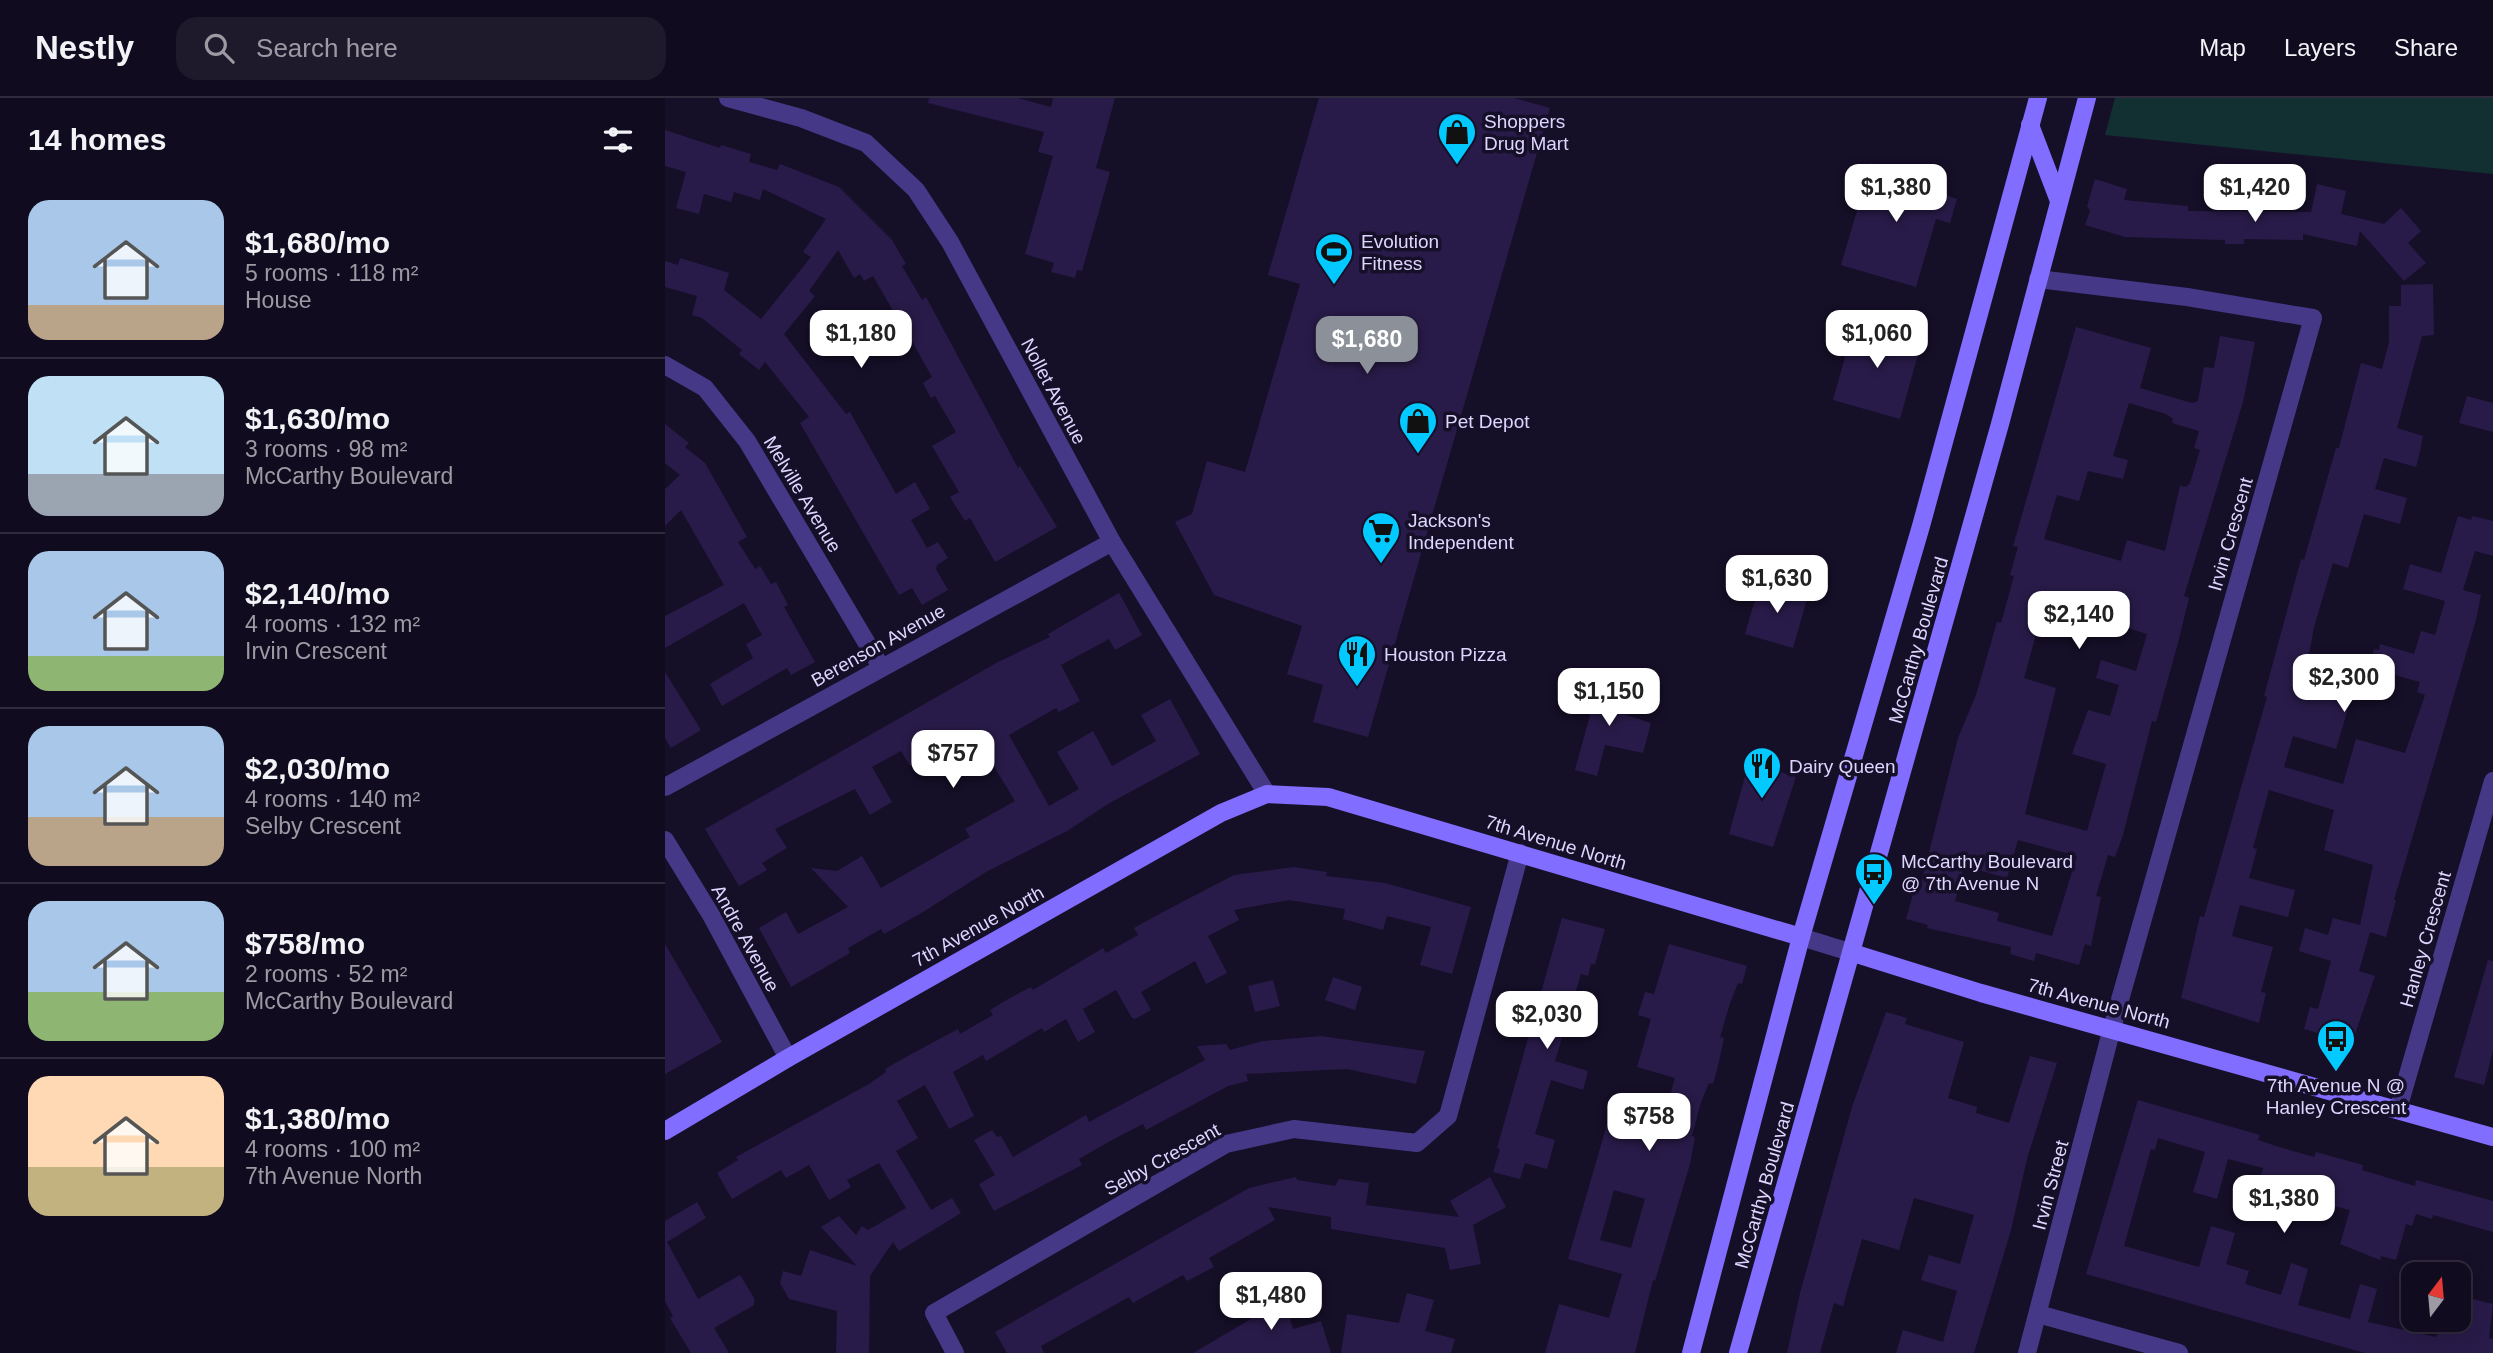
<!DOCTYPE html>
<html lang="en">
<head>
<meta charset="utf-8">
<style>
	body { margin:0; font-family:Arial,sans-serif; background:#1e192b; color:#f1f3f6; height:100vh; display:flex; flex-direction:column; font-size:26px; white-space:nowrap }
	* { box-sizing:border-box; margin:0 }
	p { font-size:23px; color:#9c9ba4 }
	.icon { flex:none; width:38px; height:38px; fill:none; stroke:currentColor; stroke-width:2; stroke-linecap:round; stroke-linejoin:round }
	.map { position:relative; flex:1; overflow:hidden }
	.panel { display:flex; flex-direction:column; background:#100b1e; width:665px }
	.panel>* { flex:none }
	.needle { width:46px; rotate:16deg }
	.controls { position:absolute; left:1736px; top:1164px; display:grid; gap:14px }
	.controls a { display:grid; place-items:center; width:70px; height:70px; border-radius:14px; background:#100b1e; box-shadow:0 4px 18px #0003,0 0 0 2px #302b3c; font-size:35px }
	.price { position:absolute; translate:-50% -60px; padding:0 16px; border-radius:14px; background:#fff; color:#222; font-size:23px; line-height:46px; filter:drop-shadow(0 2px 4px #0008) }
	.price::after { content:''; position:absolute; left:50%; top:42px; width:21px; height:16px; margin-left:-10px; background:inherit; clip-path:polygon(0 0,100% 0,50% 100%) }
	.price.current { background:#8c9099; color:#fff }
	ul { padding:0; list-style:none }
	li { display:flex; align-items:center; gap:21px; height:175px; padding:0 28px }
	li+li { border-top:2px solid #302b3c }
	li span { display:grid; place-items:center; flex:none; width:196px; height:140px; border-radius:21px; color:#555 }
	li>.icon { margin-inline-start:auto }
	span .icon { width:84px; height:84px; fill:#fffc; stroke-width:1 }
	li b { font-size:30px }
	h2 { display:flex; justify-content:space-between; align-items:center; height:84px; padding:0 28px; font-size:30px }
	header { display:flex; align-items:center; gap:42px; box-sizing:border-box; height:98px; padding:0 35px; background:#100b1e; border-bottom:2px solid #302b3c }
	header strong { font-size:33px }
	nav { display:flex; gap:38px; margin-inline-start:auto; font-size:24px }
	.search { width:490px; height:63px; background:#1e192b; display:flex; align-items:center; gap:18px; box-sizing:border-box; padding:0 24px; border-radius:21px; color:#9c9ba4; font-size:26px }
	main { display:flex; flex:1; min-height:0 }
	.map>svg:first-child { display:block }
	.green { fill:#122f32 }
	.building { fill:#291b49; fill-rule:evenodd }
	.lines { fill:none; stroke-linecap:round; stroke-linejoin:round }
	.street { stroke:#453987; stroke-width:18 }
	.secondary { stroke:#816dff; stroke-width:18 }
	.labels { text-anchor:middle; stroke-width:7; stroke-linejoin:round; paint-order:stroke }
	.poi-label { font-size:19px; fill:#dfd6ff; stroke:#160f28; text-anchor:start }
	.street-label { font-size:19px; fill:#dfd6ff; stroke:#160f28 }
</style>
</head>
<body>
<header>
<strong>Nestly</strong>
<div class="search"><svg class="icon" aria-label="search" viewBox="0 0 24 24"><circle cx="10" cy="10" r="6"/><path d="M15 15l6 6"/></svg>Search here</div>
<nav><a>Map</a><a>Layers</a><a>Share</a></nav>
</header>
<main>
<section class="panel">
<h2>14 homes<svg class="icon" aria-label="filters" viewBox="0 0 24 24"><path d="M4 7h16M4 17h16"/><circle cx="9" cy="7" r="2"/><circle cx="15" cy="17" r="2"/></svg></h2>
<ul>
<li><span style="background:linear-gradient(#a9c7e8 75%,#b9a48a 0)"><svg class="icon" aria-label="home" viewBox="0 0 24 24"><path d="M3 11l9-7 9 7M6 9v11h12V9"/></svg></span><div><b>$1,680/mo</b><p>5 rooms · 118 m²</p><p>House</p></div></li>
<li><span style="background:linear-gradient(#bfe0f5 70%,#9aa5b1 0)"><svg class="icon" aria-label="home" viewBox="0 0 24 24"><path d="M3 11l9-7 9 7M6 9v11h12V9"/></svg></span><div><b>$1,630/mo</b><p>3 rooms · 98 m²</p><p>McCarthy Boulevard</p></div></li>
<li><span style="background:linear-gradient(#a9c7e8 75%,#8fb573 0)"><svg class="icon" aria-label="home" viewBox="0 0 24 24"><path d="M3 11l9-7 9 7M6 9v11h12V9"/></svg></span><div><b>$2,140/mo</b><p>4 rooms · 132 m²</p><p>Irvin Crescent</p></div></li>
<li><span style="background:linear-gradient(#a9c7e8 65%,#b9a48a 0)"><svg class="icon" aria-label="home" viewBox="0 0 24 24"><path d="M3 11l9-7 9 7M6 9v11h12V9"/></svg></span><div><b>$2,030/mo</b><p>4 rooms · 140 m²</p><p>Selby Crescent</p></div></li>
<li><span style="background:linear-gradient(#a9c7e8 65%,#8fb573 0)"><svg class="icon" aria-label="home" viewBox="0 0 24 24"><path d="M3 11l9-7 9 7M6 9v11h12V9"/></svg></span><div><b>$758/mo</b><p>2 rooms · 52 m²</p><p>McCarthy Boulevard</p></div></li>
<li><span style="background:linear-gradient(#ffd9b3 65%,#c2b280 0)"><svg class="icon" aria-label="home" viewBox="0 0 24 24"><path d="M3 11l9-7 9 7M6 9v11h12V9"/></svg></span><div><b>$1,380/mo</b><p>4 rooms · 100 m²</p><p>7th Avenue North</p></div></li>
</ul>
</section>
<div class="map">
<svg width="1828" height="1255" viewBox="0 0 1828 1255">
	<rect width="100%" height="100%" fill="#160f28"/>
	<path class="green" d="M1450 0H1828V76L1440 37Z"/>
	<g class="building">
		<path d="M264 0H353L386 9 388 0H450L431 70 445 74 417 173 412 172 410 180 386 174 389 165 360 156 388 58 373 54 379 34 263 5Z"/>
		<path d="M654 0H849L885 10 703 639 648 624 658 587 622 576 637 528 549 497 510 424 527 416 542 363 580 374 635 186 603 177Z"/>
		<path d="M0 32 55 50 56 47 86 56 84 64 112 72 115 66 174 89 227 142 241 166 237 168 257 202 261 199 353 370 355 368 392 429 330 464 305 420 300 423 285 399 294 394 267 348 291 334 270 298 266 300 258 285 267 279 244 238 212 257 199 234 230 216 208 178 199 183 195 176 189 180 173 152 144 193 150 198 119 236 181 316 185 314 231 396 250 384 265 411 246 422 262 450 273 444 283 460 272 467 271 471 283 492 257 507 247 490 234 497 135 325 144 319 100 264 94 272 74 256 77 252 37 220 27 217 32 198 0 189V163L13 167 15 160 64 175 59 192 96 221 146 159 138 154 161 121 98 91 95 102 69 94 66 104 39 96 34 116 11 110 21 74 0 68Z"/>
		<path d="M1206 65 1281 87 1278 96 1292 101 1285 125 1271 121 1251 189 1176 167Z"/>
		<path d="M1430 81 1462 91 1459 102 1523 108V113L1646 114 1652 86 1681 93 1676 116 1719 126 1736 110 1756 133 1743 145 1761 165 1739 183 1695 133 1692 148 1638 136V142L1579 141V146H1560V142L1460 139 1420 127 1425 113 1422 108Z"/>
		<path d="M1768 186 1769 237 1757 238 1732 330 1758 338 1755 354 1751 369 1719 360 1710 391 1742 400 1735 426 1699 416 1683 470 1668 465 1649 529 1644 556 1695 570 1671 651 1628 638 1619 669 1678 686 1691 641 1740 655 1760 597 1752 594 1755 584 1704 570 1709 551 1714 552 1715 546 1749 556 1756 533 1770 537 1780 503 1738 491 1745 466 1776 475 1793 418 1806 422 1807 418 1828 423V458L1810 453 1798 492 1816 497 1811 522 1729 802H1731L1721 839 1705 834 1694 873 1710 878 1687 945 1639 931 1645 909 1653 911 1666 863 1634 853 1640 830 1663 837 1668 820 1695 827 1708 767 1659 752 1669 712 1604 692 1588 750 1592 751 1584 780 1630 792 1623 819 1575 807 1567 838 1608 849 1596 894 1601 895 1594 925 1516 900 1535 818 1539 819 1602 599 1599 598 1636 461 1639 462 1671 350H1674L1696 265 1717 271 1724 244V208H1736V187Z"/>
		<path d="M1190 223 1257 242 1235 321 1168 302Z"/>
		<path d="M1411 229 1486 250 1475 290 1527 305 1533 303 1539 269 1549 270 1555 238 1590 244 1578 304 1519 498 1524 500 1513 545 1491 624 1487 623 1458 737 1450 759 1443 757 1431 798 1436 799 1426 848 1420 846 1414 867 1371 855 1369 863 1345 856 1346 849 1262 830 1263 827 1241 821 1251 785 1256 786 1293 640 1311 597 1332 524 1336 525 1349 478 1345 477 1353 449 1348 448ZM1464 305 1501 316 1508 321 1507 325 1534 333 1529 350 1535 352 1525 385 1521 389 1515 388 1500 453 1462 442 1456 463 1379 441 1392 397 1414 403 1423 373 1458 381 1463 362 1448 358ZM1415 515 1482 536 1471 573 1436 562 1431 580 1454 587 1445 618 1423 612 1407 656 1441 666 1422 733 1360 716 1391 590 1359 580 1373 529 1396 536 1402 517 1413 521ZM1353 742 1412 758 1387 838 1332 823 1334 815 1290 803 1299 768 1342 780Z"/>
		<path d="M1802 298 1828 305V334L1794 325Z"/>
		<path d="M0 326 24 345 20 349 40 365 82 439 73 444 90 471 95 468 106 486 111 484 123 507 119 509 150 564 126 577 122 570 57 608 45 586 88 560 81 546 97 537 79 505 0 550V518L59 487 16 412 0 428V391L15 377 0 365Z"/>
		<path d="M1095 484 1143 498 1128 550 1080 536Z"/>
		<path d="M454 495 477 537 450 552 444 541 396 567 415 603 394 614 391 610 344 637 384 708 414 691 392 654 428 633 447 668 491 643 476 617 505 601 535 656 443 706 402 733 321 774 258 814 219 836 216 831 183 850 185 855 126 889 94 830 121 814 133 836 183 809 146 770 172 773 197 758 216 790 305 739 300 731 350 703 319 652 298 664 287 645 245 668 236 653 207 669 227 704 205 717 190 691 110 731 122 750 97 765 102 772 74 788 40 731 333 564 385 539 383 536Z"/>
		<path d="M0 574 36 632 6 650 0 640Z"/>
		<path d="M936 577 958 583 949 613 986 625 978 655 940 647 932 678 910 672Z"/>
		<path d="M1084 664 1131 679 1108 749 1064 736Z"/>
		<path d="M629 769 662 774 661 778 720 785 806 809 787 876 755 867 766 829 722 818 718 832 678 821 680 811 624 802 569 812 574 822 543 838 562 875 541 886 530 863 476 894 486 912 470 921 467 920 451 892 418 911 430 934 413 944 401 921 379 934 377 930 321 963 318 957 288 974 309 1018 284 1031 260 987 232 1003 253 1040 231 1053 266 1112 287 1100 296 1115 234 1153 228 1144 205 1178 204 1255H171L172 1213 124 1201 115 1185 118 1173 136 1178 145 1152 192 1168 156 1129 174 1118 191 1137 197 1128 203 1132 241 1110 214 1065 182 1082 186 1089 164 1102 144 1067 121 1080 116 1072 67 1101 52 1075 73 1062 71 1059 204 986 221 974 220 971 241 959 293 931 295 936 328 917 325 912 343 901 366 889 368 892 438 850 441 855 473 837 469 830 496 815 569 777Z"/>
		<path d="M897 820 940 831 930 866H926L923 878 916 876 890 963 923 973 918 992 886 982 870 1036 890 1042 882 1071 860 1065 855 1081 828 1074 835 1051 832 1050Z"/>
		<path d="M0 846 57 944 0 976Z"/>
		<path d="M1004 846 1082 868 1077 886 1073 885 1065 905 1055 939 1059 940 1053 968 1048 986 1044 985 1036 1004 1027 1038 1030 1039 1025 1066 990 1183 988 1182 970 1255H880L894 1206 944 1220 957 1176 903 1161 945 1016 995 1031 1010 980 972 969 986 921 973 917 980 894 989 896ZM949 1092 980 1101 966 1150 935 1142Z"/>
		<path d="M1823 862 1828 863V953L1819 987 1789 979Z"/>
		<path d="M668 879 697 889 690 912 660 902Z"/>
		<path d="M608 882 615 908 590 914 583 888Z"/>
		<path d="M1221 914 1242 920 1240 926 1299 944 1283 1000 1312 1009 1311 1015 1344 1025 1365 958 1392 965 1362 1061 1346 1132 1309 1255H1231L1238 1232 1278 1244 1292 1193 1256 1182 1264 1157 1295 1166 1309 1117 1249 1100 1234 1152 1197 1141 1178 1208 1169 1205 1155 1255H1122L1135 1195 1187 1009Z"/>
		<path d="M656 938 760 953 751 986 682 971 581 976 583 983 563 988 481 1032 478 1026 447 1042 414 1061 417 1067 329 1113 314 1086 330 1077 309 1042 327 1032 332 1039 336 1038 348 1059 421 1017 424 1024 540 962 532 948 561 946 565 952 598 943Z"/>
		<path d="M1473 1002 1595 1037 1593 1042 1614 1049 1649 1059 1651 1054 1698 1067 1697 1072 1750 1088 1751 1082 1828 1103V1134L1768 1117 1767 1121 1751 1116 1747 1128 1741 1126 1731 1162 1716 1158 1715 1162 1675 1146 1685 1112 1632 1099 1626 1121 1621 1120 1619 1127 1602 1122 1605 1110 1588 1106 1598 1070 1563 1061 1552 1101 1528 1094 1540 1054 1493 1040 1490 1052 1486 1051 1459 1148 1534 1169 1546 1128 1570 1135 1561 1166 1584 1173 1580 1186 1616 1197 1626 1165 1643 1171 1633 1207 1685 1221 1695 1186 1712 1191 1703 1224 1771 1239 1777 1222H1794V1208L1801 1210 1804 1200 1828 1206 1824 1240 1828 1241V1255H1700L1421 1176Z"/>
		<path d="M631 1079 632 1082 670 1088 674 1081 704 1085 701 1107 794 1119 785 1103 825 1079 841 1109 808 1127 816 1166 785 1172 780 1150 666 1131V1119L603 1109 610 1122 544 1160 549 1169 522 1183 518 1177 468 1205 464 1199 376 1248 379 1255H342L330 1234 584 1090Z"/>
		<path d="M32 1104 41 1120 2 1144 33 1201 75 1177 89 1200V1207L49 1230 64 1255H26L5 1220 8 1218 0 1203V1123Z"/>
		<path d="M616 1190 628 1231 656 1223 666 1255H528L591 1218 587 1204 593 1203 591 1197Z"/>
		<path d="M742 1195 769 1202 760 1233 790 1241 786 1255H676L682 1216 734 1225Z"/>
	</g>
	<g class="lines">
		<g class="street">
			<path d="M63 0 136 20 201 45 251 92 285 144 447 444 602 696"/>
			<path d="M0 267 40 290 82 343 216 569"/>
			<path d="M0 689 447 444"/>
			<path d="M0 742 46 817 123 960"/>
			<path d="M1136 839 1188 855"/>
			<path d="M1733 1011 1828 683"/>
			<path d="M1373 1216 1514 1255"/>
			<path d="M290 1255 269 1215 561 1046 629 1031 752 1045 783 1018 855 755"/>
			<path d="M1362 1255 1447 930 1648 220 1522 199 1373 181"/>
		</g>
		<g class="secondary">
			<path d="M1365 27 1394 103"/>
			<path d="M1188 855 1316 895 1828 1039"/>
			<path d="M0 1033 123 960 556 715 602 696 663 699 1136 839"/>
			<path d="M1026 1255 1136 839 1256 428 1373 0"/>
			<path d="M1073 1255 1335 326 1422 0"/>
		</g>
	</g>
	<defs>
		<symbol id="shop-pin" viewBox="-11 -11 22 30"><path d="M0 17L-7.5 6A9.5 9.5 0 1 1 7.5 6Z" fill="#02c9ff" stroke="#160f28"/><path d="M-5-2.5h2.3a2.7 3.5 0 0 1 5.4 0H5L5.5 6h-11ZM-1.5-2.5h3a1.5 2.3 0 0 0-3 0Z" fill="#111"/></symbol>
		<symbol id="stadium-pin" viewBox="-11 -11 22 30"><path d="M0 17L-7.5 6A9.5 9.5 0 1 1 7.5 6Z" fill="#02c9ff" stroke="#160f28"/><path d="M0-5a6.5 5 0 1 0 0 10a6.5 5 0 1 0 0-10ZM-3.5-1.8h7v3.6h-7Z" fill="#111"/></symbol>
		<symbol id="supermarket-pin" viewBox="-11 -11 22 30"><path d="M0 17L-7.5 6A9.5 9.5 0 1 1 7.5 6Z" fill="#02c9ff" stroke="#160f28"/><path d="M-6-5.5h2.5l.6 2H6L4.5 2H-2.5L-4.4-4H-6ZM-1.5 3.2a1.3 1.3 0 1 0 .1 0ZM3 3.2a1.3 1.3 0 1 0 .1 0Z" fill="#111"/></symbol>
		<symbol id="restaurant-pin" viewBox="-11 -11 22 30"><path d="M0 17L-7.5 6A9.5 9.5 0 1 1 7.5 6Z" fill="#02c9ff" stroke="#160f28"/><path d="M-5-6h1v4h1v-4h1v4h1v-4h1v5L-1.5 .5V6h-2V.5L-5-1ZM5-6V6H3V1.5H1.5Q1.5-4 5-6Z" fill="#111"/></symbol>
		<symbol id="bus-pin" viewBox="-11 -11 22 30"><path d="M0 17L-7.5 6A9.5 9.5 0 1 1 7.5 6Z" fill="#02c9ff" stroke="#160f28"/><path d="M-5-6H5V4H4V6H2V4H-2V6H-4V4H-5ZM-3.5-4V0h7V-4ZM-3.5 1.2v1.5H-2V1.2ZM2 1.2v1.5H3.5V1.2Z" fill="#111"/></symbol>
	</defs>
	<g fill-rule="evenodd">
		<use href="#shop-pin" x="770" y="12" width="44" height="60"/>
		<use href="#stadium-pin" x="647" y="132" width="44" height="60"/>
		<use href="#shop-pin" x="731" y="301" width="44" height="60"/>
		<use href="#supermarket-pin" x="694" y="411" width="44" height="60"/>
		<use href="#restaurant-pin" x="670" y="534" width="44" height="60"/>
		<use href="#restaurant-pin" x="1075" y="646" width="44" height="60"/>
		<use href="#bus-pin" x="1187" y="752" width="44" height="60"/>
		<use href="#bus-pin" x="1649" y="919" width="44" height="60"/>
	</g>
	<g class="labels">
		<g class="poi-label">
			<text x="819" y="30">Shoppers<tspan x="819" dy="22">Drug Mart</tspan></text>
			<text x="696" y="150">Evolution<tspan x="696" dy="22">Fitness</tspan></text>
			<text x="780" y="330">Pet Depot</text>
			<text x="743" y="429">Jackson's<tspan x="743" dy="22">Independent</tspan></text>
			<text x="719" y="563">Houston Pizza</text>
			<text x="1124" y="675">Dairy Queen</text>
			<text x="1236" y="770">McCarthy Boulevard<tspan x="1236" dy="22">@ 7th Avenue N</tspan></text>
			<text x="1671" y="994" text-anchor="middle">7th Avenue N @<tspan x="1671" dy="22">Hanley Crescent</tspan></text>
		</g>
		<g class="street-label">
			<text transform="translate(389 293) rotate(62)" y="7">Nollet Avenue</text>
			<text transform="translate(138 396) rotate(59)" y="7">Melville Avenue</text>
			<text transform="translate(1565 436) rotate(-74)" y="7">Irvin Crescent</text>
			<text transform="translate(1253 542) rotate(-74)" y="7">McCarthy Boulevard</text>
			<text transform="translate(213 547) rotate(-29)" y="7">Berenson Avenue</text>
			<text transform="translate(891 744) rotate(17)" y="7">7th Avenue North</text>
			<text transform="translate(313 828) rotate(-29)" y="7">7th Avenue North</text>
			<text transform="translate(81 840) rotate(61)" y="7">Andre Avenue</text>
			<text transform="translate(1760 841) rotate(-74)" y="7">Hanley Crescent</text>
			<text transform="translate(1434 905) rotate(15)" y="7">7th Avenue North</text>
			<text transform="translate(497 1061) rotate(-29)" y="7">Selby Crescent</text>
			<text transform="translate(1099 1087) rotate(-74)" y="7">McCarthy Boulevard</text>
			<text transform="translate(1385 1087) rotate(-75)" y="7">Irvin Street</text>
		</g>
	</g>
</svg>
<div class="controls">
<a><svg class="needle" viewBox="-14 -14 28 28"><path d="M0-13l5 13h-10z" fill="#e53935"/><path d="M0 13l5-13h-10z" fill="#9c9ba4"/></svg></a>
</div>
<b class="price" style="left:1231px;top:126px">$1,380</b>
<b class="price" style="left:1590px;top:126px">$1,420</b>
<b class="price" style="left:196px;top:272px">$1,180</b>
<b class="price" style="left:1212px;top:272px">$1,060</b>
<b class="price current" style="left:702px;top:278px">$1,680</b>
<b class="price" style="left:1112px;top:517px">$1,630</b>
<b class="price" style="left:1414px;top:553px">$2,140</b>
<b class="price" style="left:1679px;top:616px">$2,300</b>
<b class="price" style="left:944px;top:630px">$1,150</b>
<b class="price" style="left:288px;top:692px">$757</b>
<b class="price" style="left:882px;top:953px">$2,030</b>
<b class="price" style="left:984px;top:1055px">$758</b>
<b class="price" style="left:1619px;top:1137px">$1,380</b>
<b class="price" style="left:606px;top:1234px">$1,480</b>
</div>
</main>
</body>
</html>
